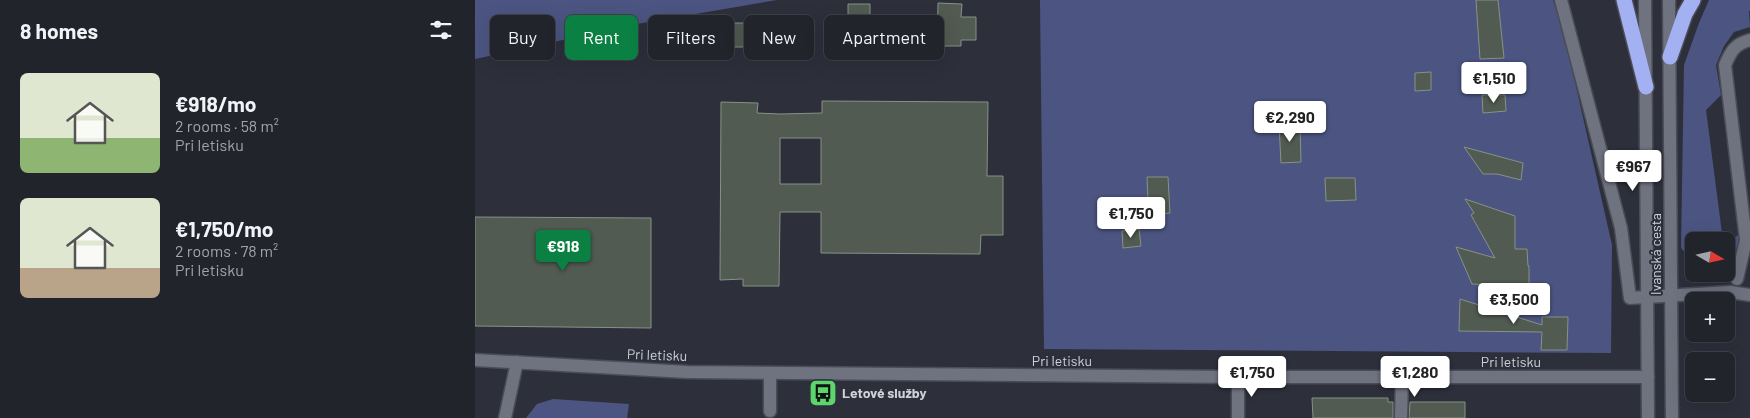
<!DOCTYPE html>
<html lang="en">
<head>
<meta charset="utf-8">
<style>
	body { margin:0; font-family:Barlow,sans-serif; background:#2a2c34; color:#f1f3f6; height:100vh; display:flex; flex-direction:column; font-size:19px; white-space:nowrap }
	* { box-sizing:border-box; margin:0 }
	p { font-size:16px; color:#a2a4a9 }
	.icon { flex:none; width:28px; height:28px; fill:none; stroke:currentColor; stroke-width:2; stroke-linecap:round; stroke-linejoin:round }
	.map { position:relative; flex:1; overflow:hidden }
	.panel { display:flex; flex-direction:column; background:#22242c; width:475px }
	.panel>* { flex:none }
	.guide { position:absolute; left:15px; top:15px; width:475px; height:45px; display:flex; gap:10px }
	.needle { width:32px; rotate:99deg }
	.tools { position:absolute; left:1210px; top:232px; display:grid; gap:10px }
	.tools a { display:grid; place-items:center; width:50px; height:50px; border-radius:8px; background:#22242c; box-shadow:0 5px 20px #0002,0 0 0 1px #3f4148; font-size:25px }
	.price { position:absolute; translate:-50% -42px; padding:0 11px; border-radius:5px; background:#fff; color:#222; font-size:16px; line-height:32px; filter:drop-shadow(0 1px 2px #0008) }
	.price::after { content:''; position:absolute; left:50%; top:30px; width:15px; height:11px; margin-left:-8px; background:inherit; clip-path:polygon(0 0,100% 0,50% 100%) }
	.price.selected { background:#0b8043; color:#fff }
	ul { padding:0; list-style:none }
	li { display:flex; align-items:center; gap:15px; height:125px; padding:0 20px }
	li span { display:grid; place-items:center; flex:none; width:140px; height:100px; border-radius:8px; color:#555 }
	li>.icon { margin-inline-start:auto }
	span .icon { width:60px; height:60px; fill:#fffc; stroke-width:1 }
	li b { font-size:21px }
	h2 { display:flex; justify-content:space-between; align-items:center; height:60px; padding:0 20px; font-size:21px }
	.tag { padding:0 18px; border-radius:8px; background:#22242c; box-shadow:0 5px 20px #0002,0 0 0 1px #3f4148; font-size:18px; line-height:45px }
	.tag.selected { background:#0b8043; color:#fff }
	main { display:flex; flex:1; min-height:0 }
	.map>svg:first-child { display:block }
	.green { fill:#4c5582 }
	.building { fill:#515b51; stroke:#879287; fill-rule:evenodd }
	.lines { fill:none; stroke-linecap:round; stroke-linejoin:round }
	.service-casing { stroke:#4a4c56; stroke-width:15 }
	.minor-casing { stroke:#4a4c56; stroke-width:15 }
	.tertiary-casing { stroke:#4a4c56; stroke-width:15 }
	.motorway-casing { stroke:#4a4c56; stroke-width:18 }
	.service { stroke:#6f727f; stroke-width:12 }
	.minor { stroke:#6f727f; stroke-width:12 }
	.tertiary { stroke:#6f727f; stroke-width:12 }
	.motorway { stroke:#a3b0f1; stroke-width:15 }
	.labels { text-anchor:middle; stroke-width:4; stroke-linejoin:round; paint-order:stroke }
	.street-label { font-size:14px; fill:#d0d2da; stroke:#2d303b }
	.poi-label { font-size:14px; font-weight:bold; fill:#d0d2da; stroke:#2d303b; text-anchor:start }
</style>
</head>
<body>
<main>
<section class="panel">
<h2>8 homes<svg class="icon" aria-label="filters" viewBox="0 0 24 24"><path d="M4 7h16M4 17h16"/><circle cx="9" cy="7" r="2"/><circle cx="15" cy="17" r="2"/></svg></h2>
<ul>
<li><span style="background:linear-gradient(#dfe7d0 65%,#8fb573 0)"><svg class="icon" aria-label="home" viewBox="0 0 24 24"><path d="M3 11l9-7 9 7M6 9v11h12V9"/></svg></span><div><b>€918/mo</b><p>2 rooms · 58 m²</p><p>Pri letisku</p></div></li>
<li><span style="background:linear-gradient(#dfe7d0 70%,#b9a48a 0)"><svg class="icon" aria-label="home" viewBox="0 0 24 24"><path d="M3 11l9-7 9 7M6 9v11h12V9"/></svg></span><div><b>€1,750/mo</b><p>2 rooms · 78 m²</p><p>Pri letisku</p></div></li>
</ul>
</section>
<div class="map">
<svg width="1275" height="418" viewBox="0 0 1275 418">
	<rect width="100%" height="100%" fill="#2d303b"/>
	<g class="green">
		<path d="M0 0H302L162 24 0 59Z"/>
		<path d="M565 0H1078L1087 25 1137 245 1136 353 569 349Z"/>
		<path d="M1234 0H1275V11H1274L1275 27 1259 32 1249 46 1241 65 1246 95 1231 110 1248 241H1219V263L1206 248 1209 65 1224 23Z"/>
		<path d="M1266 233 1260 254 1251 260V244Z"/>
		<path d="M78 399 154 404 152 418H51L62 404Z"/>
	</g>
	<g class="building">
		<path d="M1001 0H1023L1029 58 1005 59Z"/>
		<path d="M463 3 487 4 486 17H501V40H486V46H462Z"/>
		<path d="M373 4H395V45H373V39H356L357 17 373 16Z"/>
		<rect x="253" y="23" width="54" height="24"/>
		<path d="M956 72V90L940 91V73Z"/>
		<path d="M1007 95H1030L1031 111 1008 113Z"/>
		<path d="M347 101 513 102 512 176H528V235H506L505 254 346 253V212H305L304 286H268V279L245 280 246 102 283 103 282 113 305 114 347 113ZM305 138H346V184H305Z"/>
		<path d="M825 124 826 162 806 163 804 125Z"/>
		<path d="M989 147 1048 163 1046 180 1022 174H1008Z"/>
		<path d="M672 177H693L695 213 662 217 661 199H673Z"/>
		<path d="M850 178H880L881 200 851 201Z"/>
		<path d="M990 199 1040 216V249H1052L1053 266H1054V286L997 284 981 247 1020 258 996 215 999 213Z"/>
		<path d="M0 217 176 218V328L0 326Z"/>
		<path d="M664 229 666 246 648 248 647 231Z"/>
		<path d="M985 299 1067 325V317H1093L1092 350H1066L1067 332 984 331Z"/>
		<path d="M837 398H913V402H918V418H838Z"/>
		<path d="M935 402H990V418H934Z"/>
	</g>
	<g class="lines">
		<defs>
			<g id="service">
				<path d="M1086 0 1146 228 1155 298 1255 292 1275 295"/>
				<path d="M1262 279 1271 240 1250 65C1256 51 1260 44 1275 40"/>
				<path d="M295 373V411"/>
				<path d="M30 418 42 362"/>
			</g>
			<g id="minor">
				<path d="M0 360 212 372 763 377H1173"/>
				<path d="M763 377V418"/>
				<path d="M926 418 927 377"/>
			</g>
			<g id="tertiary">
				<path d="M1170 0 1173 418"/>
				<path d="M1194 0 1197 418"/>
			</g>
			<g id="motorway">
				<path d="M1149 0 1171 87"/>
				<path d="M1195 57 1210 14 1218 0"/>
			</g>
		</defs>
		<use href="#service" class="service-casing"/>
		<use href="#minor" class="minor-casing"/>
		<use href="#tertiary" class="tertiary-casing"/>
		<use href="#motorway" class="motorway-casing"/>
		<use href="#service" class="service"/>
		<use href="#minor" class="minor"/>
		<use href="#tertiary" class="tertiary"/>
		<use href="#motorway" class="motorway"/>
	</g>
	<defs>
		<symbol id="bus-square" viewBox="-11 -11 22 22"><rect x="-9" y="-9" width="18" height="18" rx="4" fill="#5cd56d" stroke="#2d303b"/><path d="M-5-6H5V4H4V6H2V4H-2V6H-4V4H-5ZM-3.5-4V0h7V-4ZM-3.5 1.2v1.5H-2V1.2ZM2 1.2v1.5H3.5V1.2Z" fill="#111"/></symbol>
	</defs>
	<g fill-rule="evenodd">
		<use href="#bus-square" x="332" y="377" width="32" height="32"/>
	</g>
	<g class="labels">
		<g class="street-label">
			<text transform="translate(1181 254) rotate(-90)" y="5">Ivanská cesta</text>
			<text transform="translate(182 355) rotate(2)" y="5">Pri letisku</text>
			<text x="587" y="366">Pri letisku</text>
			<text x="1036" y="367">Pri letisku</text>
		</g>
		<g class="poi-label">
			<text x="367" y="398">Letové služby</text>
		</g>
	</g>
</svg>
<div class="tools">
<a><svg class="needle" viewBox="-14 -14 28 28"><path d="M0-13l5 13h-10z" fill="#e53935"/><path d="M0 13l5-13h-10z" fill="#a2a4a9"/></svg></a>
<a>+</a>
<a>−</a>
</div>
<b class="price" style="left:1019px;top:104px">€1,510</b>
<b class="price" style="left:815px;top:143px">€2,290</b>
<b class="price" style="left:1158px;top:192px">€967</b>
<b class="price" style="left:656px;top:239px">€1,750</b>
<b class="price selected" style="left:88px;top:272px">€918</b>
<b class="price" style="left:1039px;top:325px">€3,500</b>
<b class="price" style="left:777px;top:398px">€1,750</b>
<b class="price" style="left:940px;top:398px">€1,280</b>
<div class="guide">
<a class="tag">Buy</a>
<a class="tag selected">Rent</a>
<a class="tag">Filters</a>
<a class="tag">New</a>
<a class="tag">Apartment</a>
</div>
</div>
</main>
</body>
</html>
